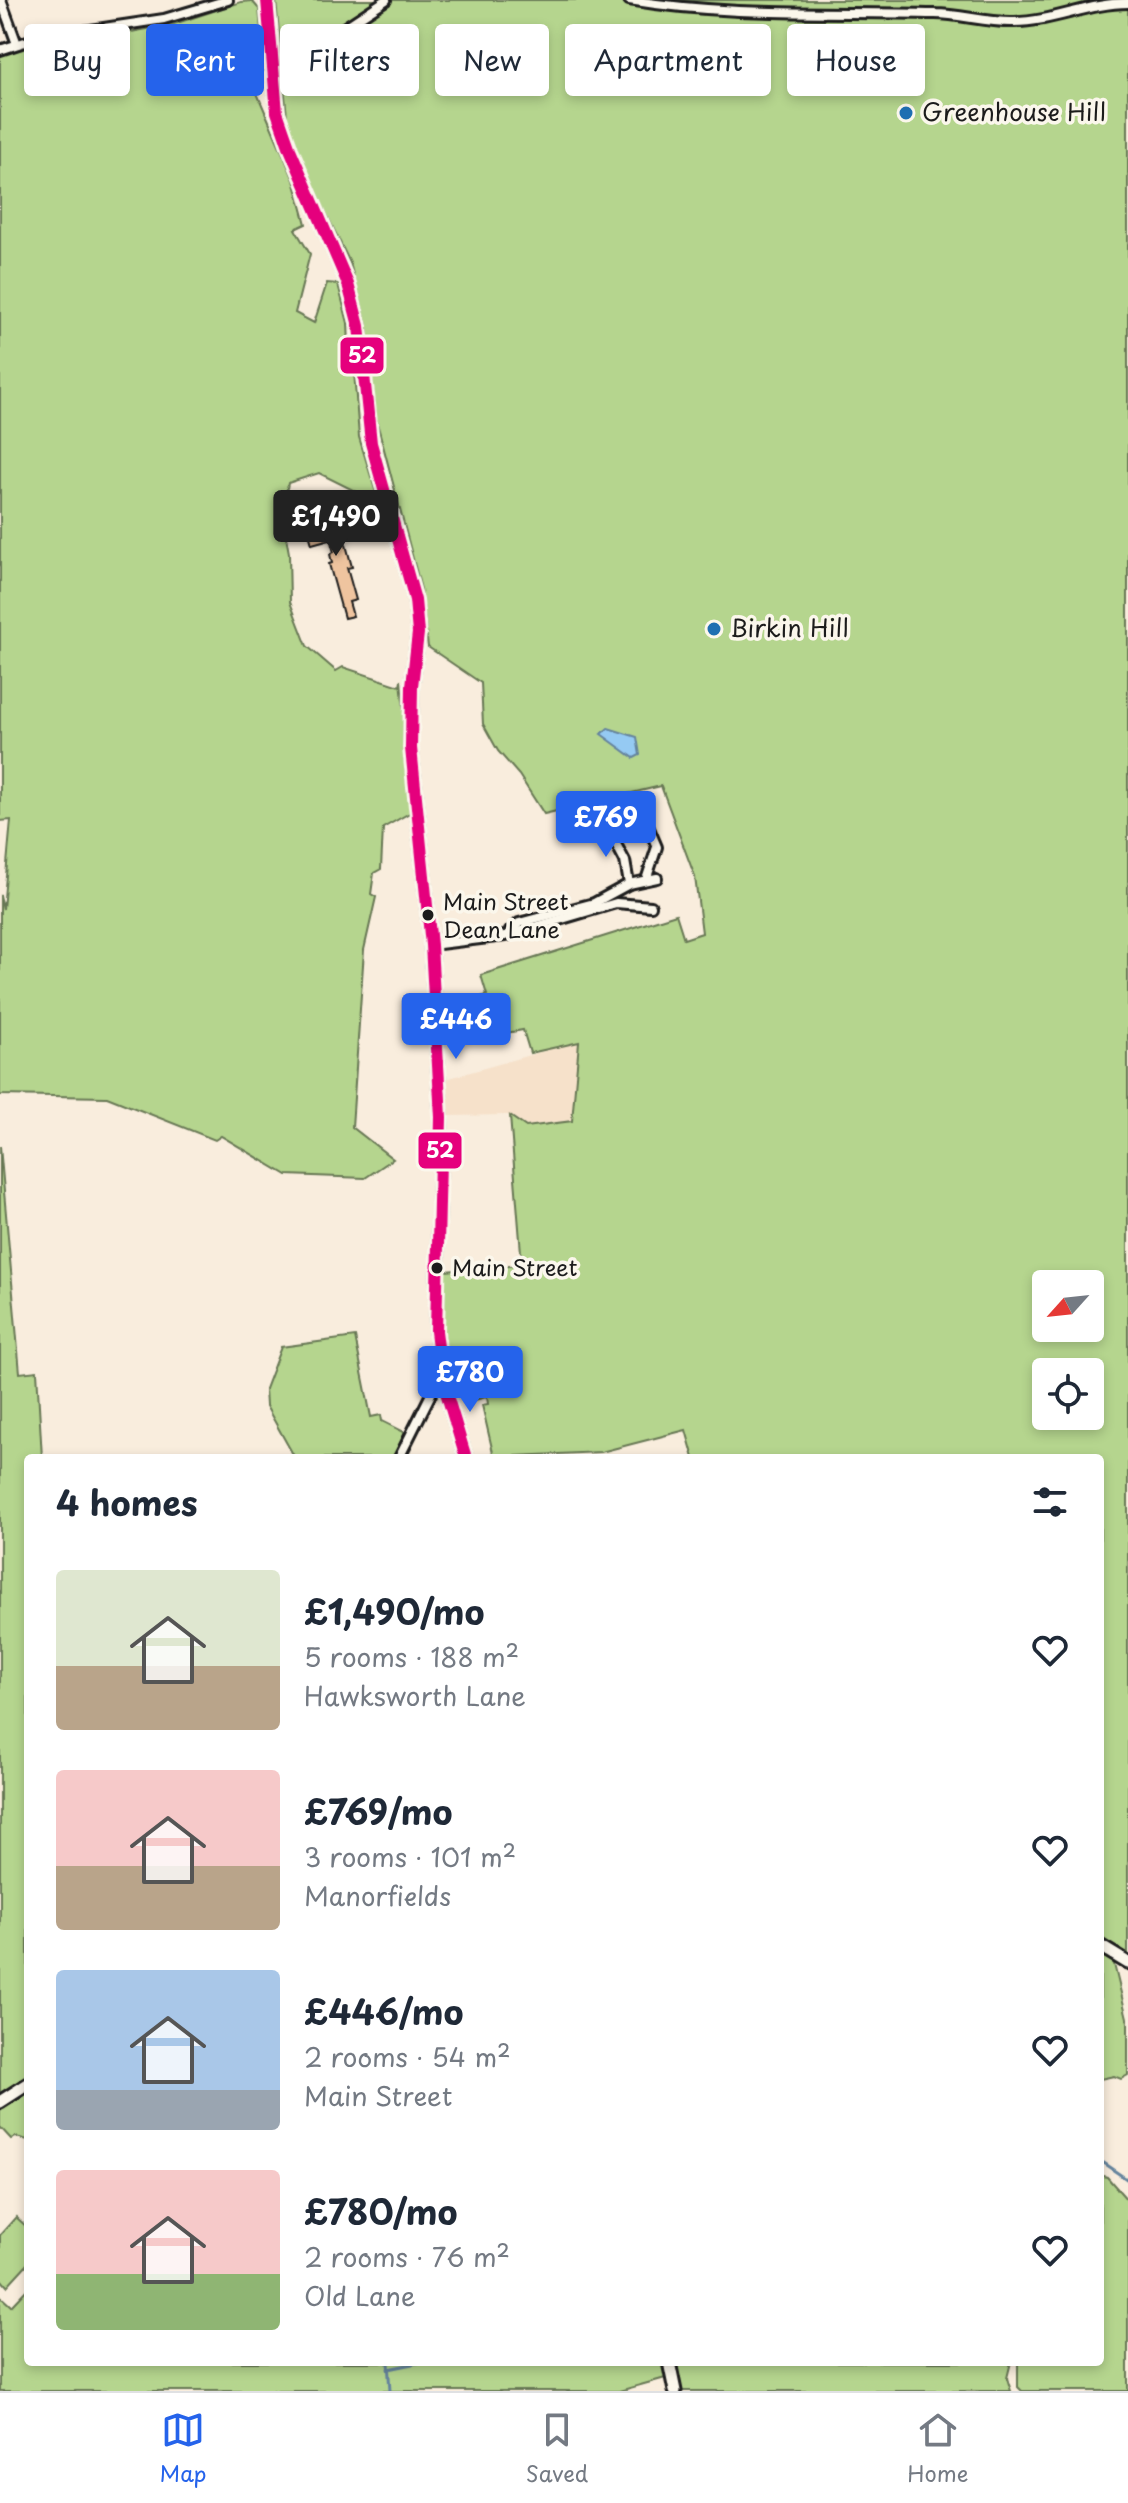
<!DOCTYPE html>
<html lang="en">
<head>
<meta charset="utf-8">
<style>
	body { margin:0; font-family:"Playpen Sans",sans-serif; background:#f2f2f3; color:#1f2937; height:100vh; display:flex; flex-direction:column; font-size:30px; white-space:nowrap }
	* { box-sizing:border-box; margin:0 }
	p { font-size:26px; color:#747a83 }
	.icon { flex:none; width:44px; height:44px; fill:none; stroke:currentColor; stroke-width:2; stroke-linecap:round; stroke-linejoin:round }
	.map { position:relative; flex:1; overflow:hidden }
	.drawer { position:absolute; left:24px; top:1454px; width:1080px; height:912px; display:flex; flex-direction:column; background:#fff; border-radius:8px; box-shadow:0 4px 12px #0003 }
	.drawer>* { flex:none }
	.hud { position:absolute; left:24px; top:24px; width:1080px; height:72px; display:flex; gap:16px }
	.needle { width:52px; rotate:243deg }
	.buttons { position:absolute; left:1032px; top:1270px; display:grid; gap:16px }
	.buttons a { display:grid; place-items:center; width:72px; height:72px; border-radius:8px; background:#fff; box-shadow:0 4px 12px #0003; font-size:40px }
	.price { position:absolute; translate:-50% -68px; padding:0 18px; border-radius:8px; background:#2563eb; color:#fff; font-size:26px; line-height:52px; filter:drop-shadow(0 2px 4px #0008) }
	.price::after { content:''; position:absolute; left:50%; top:48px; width:24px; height:18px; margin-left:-12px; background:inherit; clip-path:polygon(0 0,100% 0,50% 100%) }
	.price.on { background:#222; color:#fff }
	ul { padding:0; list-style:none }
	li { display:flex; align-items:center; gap:24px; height:200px; padding:0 32px }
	li span { display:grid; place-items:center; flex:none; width:224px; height:160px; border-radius:8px; color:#555 }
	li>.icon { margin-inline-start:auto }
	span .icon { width:96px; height:96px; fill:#fffc; stroke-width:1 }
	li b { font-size:34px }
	h2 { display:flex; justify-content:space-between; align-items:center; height:96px; padding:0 32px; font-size:34px }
	.chip { padding:0 28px; border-radius:8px; background:#fff; box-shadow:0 4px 12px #0003; font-size:28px; line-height:72px }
	.chip.on { background:#2563eb; color:#fff }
	.tabs { display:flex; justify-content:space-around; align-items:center; height:112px; border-top:2px solid #e0e1e3; background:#fff; font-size:22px; color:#747a83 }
	.tabs a { display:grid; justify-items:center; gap:4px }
	.tabs .on { color:#2563eb }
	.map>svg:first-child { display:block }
	.built { fill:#f6e1ca }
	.green { fill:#b5d58e; stroke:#687855; stroke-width:2; fill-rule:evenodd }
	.water { fill:#95caf3; stroke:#65849d; stroke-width:2 }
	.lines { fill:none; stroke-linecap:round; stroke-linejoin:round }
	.stream { stroke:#65849d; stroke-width:3 }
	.building { fill:#efc49f; stroke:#1c1c1c; stroke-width:2 }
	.street-casing { stroke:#1c1c1c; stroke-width:14 }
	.secondary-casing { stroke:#1c1c1c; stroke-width:17 }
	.street { stroke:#fbf7ec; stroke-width:8 }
	.secondary { stroke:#fbf7ec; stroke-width:11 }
	.bus-1-casing { stroke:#fbf7ec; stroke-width:18 }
	.bus-1 { stroke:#e5007d; stroke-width:12 }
	.poi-dot { fill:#1f6fb2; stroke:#fbf7ec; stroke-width:3 }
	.bus-dot { fill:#1c1c1c; stroke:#fbf7ec; stroke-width:3 }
	.labels { text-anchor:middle; stroke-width:7; stroke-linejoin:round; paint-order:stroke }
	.bus-label { font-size:22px; fill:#1c1c1c; stroke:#fbf7ec; text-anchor:start }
	.poi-label { font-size:24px; fill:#1c1c1c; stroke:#fbf7ec; text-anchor:start }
	.line-badge { stroke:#fbf7ec; stroke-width:3 }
	.badge-label { font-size:22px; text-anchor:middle; font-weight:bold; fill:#fff }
</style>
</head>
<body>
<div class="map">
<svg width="1128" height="2391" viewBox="0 0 1128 2391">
	<rect width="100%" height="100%" fill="#f9eddd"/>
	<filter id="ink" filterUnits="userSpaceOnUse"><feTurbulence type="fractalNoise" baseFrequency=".0125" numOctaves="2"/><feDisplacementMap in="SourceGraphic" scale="16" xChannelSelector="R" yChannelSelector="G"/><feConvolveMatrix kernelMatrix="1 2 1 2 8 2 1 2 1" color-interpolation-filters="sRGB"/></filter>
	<g filter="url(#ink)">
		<path class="built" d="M579 1041 572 1121 526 1127 508 1115 447 1116 446 1079Z"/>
		<g class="green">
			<path d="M276 0H1128V1955L1100 1937V1458H694L686 1430 601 1452 494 1457 482 1405 488 1404 487 1397 470 1401 467 1391H452L443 1326 445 1271 522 1265 510 1116 526 1127 572 1121 579 1042 530 1053 523 1030 478 1038 469 1001 487 995 481 975 676 914 684 939 702 933 695 877 661 786 544 814 519 775 498 751 483 724 481 683 428 647 421 589 375 415 367 325 350 263 295 148 287 117ZM1046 1284H1090V1328H1046ZM1046 1372H1090V1416H1046Z"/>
			<path d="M252 1 259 9 261 32 257 93 294 180 306 224 295 229 310 254 295 313 314 323 327 283 338 284 348 323 349 345H352L359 437 379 503 319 473 288 483 282 515 289 553 290 602 307 646 336 671 343 667 400 686 401 680 413 811 383 828 381 869 374 873 371 894 376 897 364 950 352 1127 393 1159 365 1178 287 1175 221 1136 215 1140 107 1097 0 1095V895L3 909 11 820 0 821V55L38 42 73 40 74 46 65 49 66 55 75 54 77 62 87 61 83 41 174 24 241 2Z"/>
			<path d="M0 1146 20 1373 37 1371 42 1458H28V2077L0 2094Z"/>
			<path d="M355 1337 371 1417 381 1415 382 1421 408 1434 396 1458H295L266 1406 265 1389 281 1347Z"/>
			<path d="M1100 1951 1113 1960 1128 2022V2075L1121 2079 1114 2076 1100 2079Z"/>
			<path d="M28 2093V2140L16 2137 11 2139 0 2127V2111Z"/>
			<path d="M1100 2175 1107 2177 1128 2201V2391H1022L1018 2387V2362H1100Z"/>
			<path d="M16 2217 28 2228V2263L7 2286 0 2278V2235Z"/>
			<path d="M28 2288V2362H665L669 2377 619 2391H0V2296L11 2306Z"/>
			<path d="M674 2362H1011L1007 2378 1011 2391H680Z"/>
		</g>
		<path class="water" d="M608 728 637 737 640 755 634 758 601 734Z"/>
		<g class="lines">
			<g class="stream">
				<path d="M1100 2161 1128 2180"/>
				<path d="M388 2362 390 2391"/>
				<path d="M388 2369 422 2362"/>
			</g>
		</g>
		<path class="building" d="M338 515 352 567 347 568 356 600 349 602 353 616 344 618 329 564 332 563 330 554 334 552 330 539 312 544 306 523Z"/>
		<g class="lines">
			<defs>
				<g id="street">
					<path d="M1 0 17 44"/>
					<path d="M629 0C730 17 833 11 935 14 961 14 987 23 1014 22 1053 22 1089 3 1128 3"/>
					<path d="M0 50 37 38 164 19 228 0"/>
					<path d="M271 69 289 64 386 0"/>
					<path d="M640 807 657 847 646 880"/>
					<path d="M607 827 625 861 629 884"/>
					<path d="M510 931 519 923 594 903 629 884 657 878"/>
					<path d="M431 945 505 936 616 903 651 906"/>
					<path d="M399 1458 434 1388 442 1379"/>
				</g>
				<g id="secondary">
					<path d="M267 0 277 112 290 149 348 284 359 326 371 443 415 600 418 633 412 686 411 748 431 945 441 1117 436 1331 442 1379 466 1458"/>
					<path d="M1100 1946 1128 1963"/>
					<path d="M0 2102 28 2084"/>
					<path d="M669 2362 675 2391"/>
				</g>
			</defs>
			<use href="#street" class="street-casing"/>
			<use href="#secondary" class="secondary-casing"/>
			<use href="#street" class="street"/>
			<use href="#secondary" class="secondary"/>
			<defs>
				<path id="bus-1" d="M267 0 277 112 290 149 348 284 359 326 371 443 415 600 418 633 412 686 411 748 431 945 441 1117 436 1331 442 1379 466 1458"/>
			</defs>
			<use href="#bus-1" class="bus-1-casing"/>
			<use href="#bus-1" class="bus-1"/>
		</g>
	</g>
	<g class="poi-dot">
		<circle cx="906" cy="113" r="8"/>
		<circle cx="714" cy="629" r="8"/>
	</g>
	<g class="bus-dot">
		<circle cx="428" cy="915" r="7"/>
		<circle cx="437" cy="1268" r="7"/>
	</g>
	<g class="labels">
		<g class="bus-label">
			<text x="443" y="910">Main Street<tspan x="443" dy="28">Dean Lane</tspan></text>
			<text x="452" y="1276">Main Street</text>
		</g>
		<g class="poi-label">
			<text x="922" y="121">Greenhouse Hill</text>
			<text x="730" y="637">Birkin Hill</text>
		</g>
	</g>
	<g class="line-badge">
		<rect x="339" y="336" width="46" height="39" rx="8" fill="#e5007d"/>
		<rect x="417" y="1131" width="46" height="39" rx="8" fill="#e5007d"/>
	</g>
	<g class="badge-label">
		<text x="362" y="363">52</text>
		<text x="440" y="1158">52</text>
	</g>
</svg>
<div class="buttons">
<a><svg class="needle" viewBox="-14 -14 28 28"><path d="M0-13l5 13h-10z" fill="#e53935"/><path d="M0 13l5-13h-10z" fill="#747a83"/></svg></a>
<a><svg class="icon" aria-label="locate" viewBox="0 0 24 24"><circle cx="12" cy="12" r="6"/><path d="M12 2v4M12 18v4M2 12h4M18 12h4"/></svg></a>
</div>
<b class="price on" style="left:336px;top:558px">£1,490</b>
<b class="price" style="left:606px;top:859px">£769</b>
<b class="price" style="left:456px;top:1061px">£446</b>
<b class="price" style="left:470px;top:1414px">£780</b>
<div class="hud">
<a class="chip">Buy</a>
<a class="chip on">Rent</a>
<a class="chip">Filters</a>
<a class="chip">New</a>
<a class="chip">Apartment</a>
<a class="chip">House</a>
</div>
<section class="drawer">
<h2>4 homes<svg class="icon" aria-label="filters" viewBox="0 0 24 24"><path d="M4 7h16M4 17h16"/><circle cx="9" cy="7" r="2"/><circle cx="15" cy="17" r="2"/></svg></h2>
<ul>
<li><span style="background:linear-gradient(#dfe7d0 60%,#b9a48a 0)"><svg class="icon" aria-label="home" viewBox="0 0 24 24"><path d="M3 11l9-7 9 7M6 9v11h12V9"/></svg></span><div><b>£1,490/mo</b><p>5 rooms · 188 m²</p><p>Hawksworth Lane</p></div><svg class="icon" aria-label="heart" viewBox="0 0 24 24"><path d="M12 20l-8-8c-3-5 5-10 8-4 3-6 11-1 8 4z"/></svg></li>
<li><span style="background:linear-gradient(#f6c9c9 60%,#b9a48a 0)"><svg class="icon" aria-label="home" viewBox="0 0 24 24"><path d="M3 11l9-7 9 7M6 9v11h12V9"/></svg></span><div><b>£769/mo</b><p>3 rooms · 101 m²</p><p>Manorfields</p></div><svg class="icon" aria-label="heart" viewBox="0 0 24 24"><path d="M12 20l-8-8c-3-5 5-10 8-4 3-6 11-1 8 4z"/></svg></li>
<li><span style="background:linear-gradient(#a9c7e8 75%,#9aa5b1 0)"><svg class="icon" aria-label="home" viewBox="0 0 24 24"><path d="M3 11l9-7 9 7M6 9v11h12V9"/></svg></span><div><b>£446/mo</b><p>2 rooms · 54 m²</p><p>Main Street</p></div><svg class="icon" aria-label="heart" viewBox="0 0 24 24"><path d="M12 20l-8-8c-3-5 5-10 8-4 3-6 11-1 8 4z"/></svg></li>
<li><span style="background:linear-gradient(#f6c9c9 65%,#8fb573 0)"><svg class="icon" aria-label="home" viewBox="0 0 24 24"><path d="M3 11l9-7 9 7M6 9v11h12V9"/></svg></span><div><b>£780/mo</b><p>2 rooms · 76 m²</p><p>Old Lane</p></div><svg class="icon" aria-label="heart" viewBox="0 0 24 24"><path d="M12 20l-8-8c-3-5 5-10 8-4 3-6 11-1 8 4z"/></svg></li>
</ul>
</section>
</div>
<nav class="tabs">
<a class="on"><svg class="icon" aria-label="map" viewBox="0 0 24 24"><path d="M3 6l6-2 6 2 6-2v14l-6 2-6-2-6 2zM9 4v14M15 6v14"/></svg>Map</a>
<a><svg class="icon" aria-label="saved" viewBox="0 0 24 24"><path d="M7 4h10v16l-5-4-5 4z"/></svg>Saved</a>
<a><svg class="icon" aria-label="home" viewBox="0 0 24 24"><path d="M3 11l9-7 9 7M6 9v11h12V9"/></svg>Home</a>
</nav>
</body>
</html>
